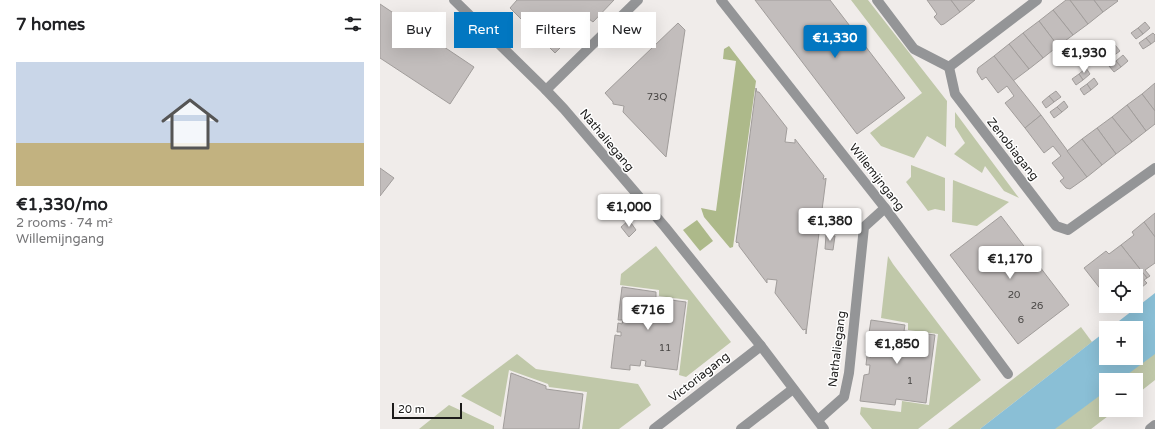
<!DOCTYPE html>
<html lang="en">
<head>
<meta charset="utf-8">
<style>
	body { margin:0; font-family:"Varela Round",sans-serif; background:#f6f6f6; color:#202124; height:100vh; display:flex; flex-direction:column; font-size:15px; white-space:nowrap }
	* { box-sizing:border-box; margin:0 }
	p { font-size:13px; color:#757577 }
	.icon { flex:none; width:22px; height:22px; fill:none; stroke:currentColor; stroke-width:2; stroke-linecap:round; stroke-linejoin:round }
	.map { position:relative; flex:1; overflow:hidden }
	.panel { display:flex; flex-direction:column; background:#fff; width:380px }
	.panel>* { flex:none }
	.banner { position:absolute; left:12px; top:12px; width:380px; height:36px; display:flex; gap:8px }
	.buttons { position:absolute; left:719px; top:269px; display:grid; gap:8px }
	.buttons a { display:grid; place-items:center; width:44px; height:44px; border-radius:0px; background:#fff; box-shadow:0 4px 16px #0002; font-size:20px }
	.scale { position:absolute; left:12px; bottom:10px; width:70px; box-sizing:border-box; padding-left:4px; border:2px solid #1c1b1a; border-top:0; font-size:11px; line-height:14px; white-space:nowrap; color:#1c1b1a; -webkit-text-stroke:3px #fff; paint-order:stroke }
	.price { position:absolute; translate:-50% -34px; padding:0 9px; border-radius:4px; background:#fff; color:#222; font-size:13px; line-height:26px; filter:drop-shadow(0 1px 2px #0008) }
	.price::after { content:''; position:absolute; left:50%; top:24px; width:12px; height:9px; margin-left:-6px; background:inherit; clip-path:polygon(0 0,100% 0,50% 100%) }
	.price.current { background:#0277c1; color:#fff }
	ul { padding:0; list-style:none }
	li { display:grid; align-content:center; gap:8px; height:212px; padding:0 16px }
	li span { display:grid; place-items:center; height:124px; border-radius:0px; color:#555 }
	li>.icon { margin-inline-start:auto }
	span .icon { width:72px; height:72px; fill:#fffc; stroke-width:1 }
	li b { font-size:17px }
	h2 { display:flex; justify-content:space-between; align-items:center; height:48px; padding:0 16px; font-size:17px }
	.chip { padding:0 14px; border-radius:0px; background:#fff; box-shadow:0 4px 16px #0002; font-size:14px; line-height:36px }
	.chip.current { background:#0277c1; color:#fff }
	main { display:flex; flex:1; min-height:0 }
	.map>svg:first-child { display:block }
	.green { fill:#c0c8a9 }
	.forest { fill:#adb98a }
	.water { fill:#8abfd6 }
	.building { fill:#c2bdbc; stroke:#a19d9b }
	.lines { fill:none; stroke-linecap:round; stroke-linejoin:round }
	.minor { stroke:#949597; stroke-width:10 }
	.tertiary { stroke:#949597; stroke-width:10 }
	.labels { text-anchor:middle; stroke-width:3; stroke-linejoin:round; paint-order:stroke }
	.number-label { font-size:10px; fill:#464442 }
	.street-label { font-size:12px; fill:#1c1b1a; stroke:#fff }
</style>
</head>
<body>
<main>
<section class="panel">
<h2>7 homes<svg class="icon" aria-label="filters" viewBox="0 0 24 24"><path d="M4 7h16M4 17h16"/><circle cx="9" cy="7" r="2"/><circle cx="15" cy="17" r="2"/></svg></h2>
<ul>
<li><span style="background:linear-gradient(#c9d6e8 65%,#c2b280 0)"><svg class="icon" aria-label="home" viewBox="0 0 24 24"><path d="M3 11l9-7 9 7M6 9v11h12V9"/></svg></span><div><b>€1,330/mo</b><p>2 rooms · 74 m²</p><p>Willemijngang</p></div></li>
</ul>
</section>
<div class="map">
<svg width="775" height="429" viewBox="0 0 775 429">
	<rect width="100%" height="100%" fill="#f0ecea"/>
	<g class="green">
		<path d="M471 0H488L567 101 566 147 547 136 534 158 501 146 490 133 542 93Z"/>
		<path d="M575 112 639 198 624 191 605 166 602 173 574 154 585 143 575 127Z"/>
		<path d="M531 165 565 178V211L555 209 548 211 526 182 531 177Z"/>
		<path d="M573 180 629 202 597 226 572 222Z"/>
		<path d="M276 246 351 342 306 377 299 375 308 300 279 296V290L240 285 241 274Z"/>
		<path d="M508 256 513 264 601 380 538 429H492L480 414 481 407 521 412 522 401 549 405 558 334 528 330V323L501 318Z"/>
		<path d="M701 327 712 342 600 429H568Z"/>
		<path d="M775 353V380L756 395V380H739Z"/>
		<path d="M137 354 156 369 258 384 271 405 239 429H202L207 392 169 387 168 384 129 370 121 417 81 396Z"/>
		<path d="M726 390V410H736L711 429H674Z"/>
		<path d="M69 405 114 426V429H39Z"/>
	</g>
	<g class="forest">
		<path d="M349 46 376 81 353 247 350 248 324 217 321 208 336 211 356 61 343 59 344 49Z"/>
		<path d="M317 220 333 241 320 251 303 230Z"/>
	</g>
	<path class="water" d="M775 293V354L740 380H726V391L675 429H600L726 331V358H756V328H730Z"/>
	<g class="building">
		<path d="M137 0H234L213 22 209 19 175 53 130 8Z"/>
		<path d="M375 0H450L525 98 477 134Z"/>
		<path d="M547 0H571L580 12 564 24 561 25 554 17 557 14Z"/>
		<path d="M571 0H595L580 12Z"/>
		<path d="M686 0H690L708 24 693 35 673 10Z"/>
		<path d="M690 0H714L723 12 708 24Z"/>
		<path d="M714 0H737L738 1 723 12Z"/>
		<path d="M0 4 94 67 70 104 0 58Z"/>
		<path d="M673 10 693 35 678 46 659 21Z"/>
		<path d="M659 21 678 46 663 58 643 33Z"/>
		<path d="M765 22 770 28 763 34 758 28Z"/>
		<path d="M298 23 305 30 286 157 243 112 244 106 233 104V102L225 93Z"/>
		<path d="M758 28 763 34 756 39 751 33Z"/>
		<path d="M643 33 663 58 649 69 629 44Z"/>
		<path d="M773 33 775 35V41L771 44 766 38Z"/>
		<path d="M766 38 771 44 763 49 759 43Z"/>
		<path d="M629 44 649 69 633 81 614 56Z"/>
		<path d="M735 45 740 51 733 56 729 51Z"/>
		<path d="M729 51 733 56 726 62 721 56Z"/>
		<path d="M743 55 748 61 741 67 736 61Z"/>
		<path d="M614 56 661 115 645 128 625 103 634 96 627 86 618 93 606 77 602 80 597 72 598 68Z"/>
		<path d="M736 61 741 67 734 72 729 66Z"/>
		<path d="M706 68 710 74 703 80 699 74Z"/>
		<path d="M699 74 703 80 696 85 692 79Z"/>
		<path d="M714 78 718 84 711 90 707 84Z"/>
		<path d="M775 83V111L762 94Z"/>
		<path d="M707 84 711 90 704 95 700 89Z"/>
		<path d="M376 88 377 92H379L407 128 405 142 415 143V139L444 176 443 179H445L446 178V179L426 334V329L423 330 395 293 397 280 387 279V283L359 246V243L357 242V243L356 242Z"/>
		<path d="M676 91 681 97 674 102 669 96Z"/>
		<path d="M762 94 775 111V124L766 131 747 105Z"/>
		<path d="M669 96 674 102 666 108 662 102Z"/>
		<path d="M684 101 688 107 682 112 677 107Z"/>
		<path d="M747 105 766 131 752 142 732 117Z"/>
		<path d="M677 107 682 112 674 118 670 112Z"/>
		<path d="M661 115 707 177 690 189 686 188 680 181 684 178 672 163 681 156 673 146 664 153 645 128Z"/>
		<path d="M732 117 752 142 736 154 717 128Z"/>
		<path d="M717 128 736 154 722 165 702 139Z"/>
		<path d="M702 139 722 165 707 177 687 151Z"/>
		<path d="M0 168 14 178 0 196Z"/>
		<path d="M775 213V237L764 222Z"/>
		<path d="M621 216 689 305 638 344 570 255Z"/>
		<path d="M249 220 256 230 249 237 241 227Z"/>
		<path d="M764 222 775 237V263L765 270 770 276 767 278 741 245 754 235 752 232Z"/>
		<path d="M446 235 455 236 453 250 445 249Z"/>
		<path d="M741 245 767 278 764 280 767 283 757 291 756 276H726V296L704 268 726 251 729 254Z"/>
		<path d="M242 287 276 292V298L306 302 297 370 265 366 266 361 261 360 260 366 250 365V370L231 368 235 335 241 336V332H237L238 323 242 324 243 320H238Z"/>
		<path d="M491 320 525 325 524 331 555 335 546 403 516 399 515 405 480 401 484 375 489 374 490 365H486L487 356 491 357V354L486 353Z"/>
		<path d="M131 373 166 386V389L203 394 199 429H123Z"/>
	</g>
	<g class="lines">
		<g class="minor">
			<path d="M74 0 166 90 184 109 285 227 381 346 444 429"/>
			<path d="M341 0 505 208 628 374"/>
			<path d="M497 0 534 49 569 67"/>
			<path d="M569 67 575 94 676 226 688 230 775 168"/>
			<path d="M569 67 657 0"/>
			<path d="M166 90 258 0"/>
			<path d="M438 420 464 397 469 373 484 227 505 208"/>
			<path d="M274 429 381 346"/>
			<path d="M361 429 413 389"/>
		</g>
		<path class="tertiary" d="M770 429 775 425"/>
	</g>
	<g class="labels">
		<g class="number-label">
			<text x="277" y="100">73Q</text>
			<text x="634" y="298">20</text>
			<text x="657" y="309">26</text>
			<text x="641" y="323">6</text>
			<text x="285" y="351">11</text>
			<text x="530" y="384">1</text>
		</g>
		<g class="street-label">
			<text transform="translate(227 140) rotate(50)" y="4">Nathaliegang</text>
			<text transform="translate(633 149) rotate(52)" y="4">Zenobiagang</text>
			<text transform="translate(497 177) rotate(52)" y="4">Willemijngang</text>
			<text transform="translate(457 349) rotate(-83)" y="4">Nathaliegang</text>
			<text transform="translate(319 377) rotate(-38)" y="4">Victoriagang</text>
		</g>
	</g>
</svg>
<div class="buttons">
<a><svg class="icon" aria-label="locate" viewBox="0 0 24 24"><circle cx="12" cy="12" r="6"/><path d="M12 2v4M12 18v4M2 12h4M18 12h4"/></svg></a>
<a>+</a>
<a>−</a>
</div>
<div class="scale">20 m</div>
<b class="price current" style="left:455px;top:59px">€1,330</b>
<b class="price" style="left:704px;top:74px">€1,930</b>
<b class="price" style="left:249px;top:228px">€1,000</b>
<b class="price" style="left:450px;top:242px">€1,380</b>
<b class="price" style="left:630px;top:280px">€1,170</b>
<b class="price" style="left:268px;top:331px">€716</b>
<b class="price" style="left:517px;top:365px">€1,850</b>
<div class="banner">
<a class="chip">Buy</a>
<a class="chip current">Rent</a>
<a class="chip">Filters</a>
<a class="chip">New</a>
</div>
</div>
</main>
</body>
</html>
